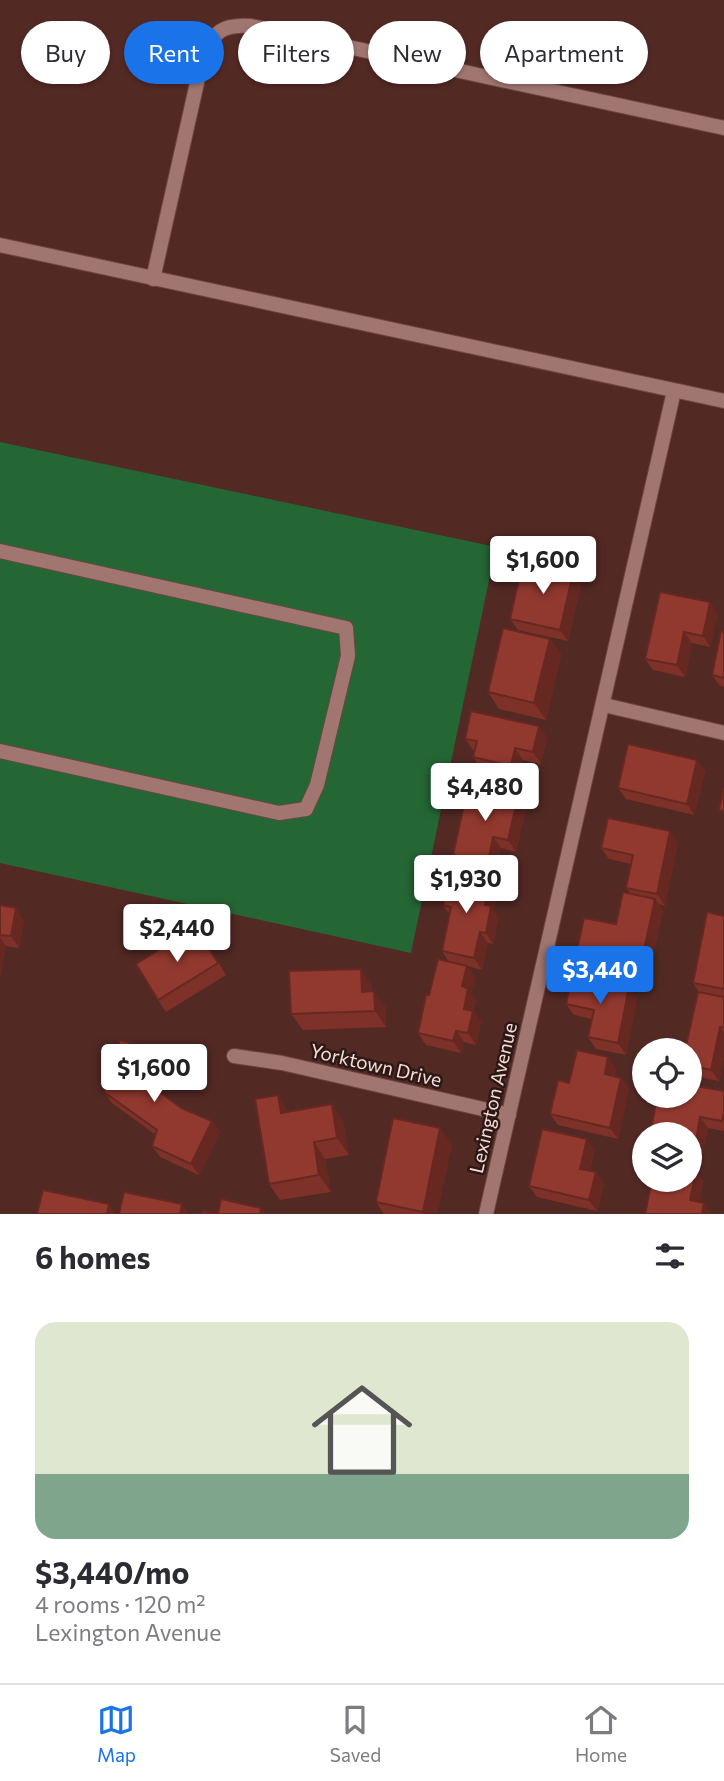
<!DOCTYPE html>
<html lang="en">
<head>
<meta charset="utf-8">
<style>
	body { margin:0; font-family:Commissioner,sans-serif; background:#f7f7f7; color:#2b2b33; height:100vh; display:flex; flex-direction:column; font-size:26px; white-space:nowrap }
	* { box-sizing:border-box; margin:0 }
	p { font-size:23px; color:#7c7c81 }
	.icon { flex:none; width:38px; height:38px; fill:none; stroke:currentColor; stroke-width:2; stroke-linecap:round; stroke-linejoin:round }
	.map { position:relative; height:1214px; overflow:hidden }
	.side { display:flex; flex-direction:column; background:#fff; flex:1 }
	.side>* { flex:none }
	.top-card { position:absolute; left:21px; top:21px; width:682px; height:63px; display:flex; gap:14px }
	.fabs { position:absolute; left:632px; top:1038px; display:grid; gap:14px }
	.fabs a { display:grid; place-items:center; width:70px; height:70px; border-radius:50%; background:#fff; box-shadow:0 2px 5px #0004; font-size:35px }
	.price { position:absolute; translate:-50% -60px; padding:0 16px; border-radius:7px; background:#fff; color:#222; font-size:23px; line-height:46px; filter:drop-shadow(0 2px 4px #0008) }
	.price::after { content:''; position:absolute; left:50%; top:42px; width:21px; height:16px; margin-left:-10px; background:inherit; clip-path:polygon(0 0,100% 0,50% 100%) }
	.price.selected { background:#1a73e8; color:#fff }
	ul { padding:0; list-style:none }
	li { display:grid; align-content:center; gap:14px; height:371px; padding:0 35px }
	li+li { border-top:2px solid #e1e1e2 }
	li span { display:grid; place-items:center; height:217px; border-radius:21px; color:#555 }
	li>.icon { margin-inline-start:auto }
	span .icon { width:126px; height:126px; fill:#fffc; stroke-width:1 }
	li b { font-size:30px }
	h2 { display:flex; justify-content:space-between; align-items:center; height:84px; padding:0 35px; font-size:30px }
	.chip { padding:0 24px; border-radius:32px; background:#fff; box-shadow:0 2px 5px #0004; font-size:24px; line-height:63px }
	.chip.selected { background:#1a73e8; color:#fff }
	.tabs { display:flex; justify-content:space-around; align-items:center; height:98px; border-top:2px solid #e1e1e2; background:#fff; font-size:19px; color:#7c7c81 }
	.tabs a { display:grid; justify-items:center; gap:4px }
	.tabs .selected { color:#1a73e8 }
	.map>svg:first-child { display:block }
	.green { fill:#256635 }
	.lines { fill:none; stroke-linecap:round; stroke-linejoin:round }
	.street-casing { stroke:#6d4641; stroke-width:16 }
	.street { stroke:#a17670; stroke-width:14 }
	.wall { fill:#7e3128 }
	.shaded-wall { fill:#662821 }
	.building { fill:#92392f; stroke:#662821; stroke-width:2 }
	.labels { text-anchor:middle; stroke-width:5; stroke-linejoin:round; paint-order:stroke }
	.street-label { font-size:19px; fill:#f8dcd7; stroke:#2c1916 }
</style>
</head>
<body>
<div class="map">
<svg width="724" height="1214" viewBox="0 0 724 1214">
	<rect width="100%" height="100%" fill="#532924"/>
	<path class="green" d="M0 442 496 547 411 953 0 863Z"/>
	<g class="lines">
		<defs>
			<g id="street">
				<path d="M0 245 724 401"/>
				<path d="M153 279 203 56C214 31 223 24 251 26L724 128"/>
				<path d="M0 551 346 628 348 656 317 785 306 809 279 813 0 751"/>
				<path d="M604 705 724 733"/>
				<path d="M234 1056 282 1063 509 1115"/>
				<path d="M486 1214 674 391"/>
			</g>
		</defs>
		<use href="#street" class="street-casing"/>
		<use href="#street" class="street"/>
	</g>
	<g class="wall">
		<path d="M574 569 582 580 568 641 518 630 510 619 534 577Z"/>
		<path d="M660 592 718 614 710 647 692 643 685 677 653 670 645 659Z"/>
		<path d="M724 632V687L720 686 712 675Z"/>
		<path d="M550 639 561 655 546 720 499 709 488 692Z"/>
		<path d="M547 737 541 764 523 760 519 777 481 769 473 757 475 750H473L465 739Z"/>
		<path d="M697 760 705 771 694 815 626 799 618 788Z"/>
		<path d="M519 793 527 804 516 852 501 848 496 874 461 866 453 855Z"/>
		<path d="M678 842 665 906 659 904 663 910 649 975 585 961 577 950 616 924 631 894 626 888 631 864 609 859 601 848Z"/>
		<path d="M498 894 494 910 499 918 493 944 488 943 482 970 467 966 475 977 471 993 476 1000 473 1011 481 1022 476 1045 464 1042 461 1053 426 1045 418 1033 429 995 449 962 442 951 450 915 443 905Z"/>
		<path d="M0 905 24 920 19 948 6 946 0 978Z"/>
		<path d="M724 916V1057L719 1081 690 1075V1050L699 992 693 983Z"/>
		<path d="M204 938 226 975 166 1012 158 1000Z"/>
		<path d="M372 985V991L386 1008V1027L303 1030 291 1014Z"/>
		<path d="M629 987 637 998 626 1055 596 1049 588 1037 592 1019 574 1015 566 1004Z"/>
		<path d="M154 1050 162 1062 154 1088 181 1108 212 1121 220 1132 199 1175 160 1157 152 1146 156 1135 112 1103 104 1092Z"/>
		<path d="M616 1069 614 1076 621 1078 629 1089 618 1139 558 1125 550 1114 569 1083Z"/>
		<path d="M724 1091V1131L708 1128 703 1151 690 1148V1134H653L651 1131 672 1106Z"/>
		<path d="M289 1111 343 1121 349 1155 325 1159 331 1192 280 1200 269 1184Z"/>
		<path d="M452 1144 437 1214H384L376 1202Z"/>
		<path d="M594 1150 590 1171 596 1172 604 1184 597 1211 537 1197 529 1186Z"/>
	</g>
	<g class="shaded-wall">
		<path d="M574 569 582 580 568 641 560 630Z"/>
		<path d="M710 602 718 614 710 647 703 636Z"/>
		<path d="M684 632 692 643 685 677 677 665Z"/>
		<path d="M550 639 561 655 546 720 534 703Z"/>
		<path d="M539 726 547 737 541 764 533 752Z"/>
		<path d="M515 748 523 760 519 777 511 766Z"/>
		<path d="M697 760 705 771 694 815 687 804Z"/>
		<path d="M519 793 527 804 516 852 508 840Z"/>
		<path d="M670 831 678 842 665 906 657 894Z"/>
		<path d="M493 837 501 848 496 874 488 863Z"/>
		<path d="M490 883 498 894 494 910 499 918 493 944 486 933 485 905Z"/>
		<path d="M655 899 663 910 649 975 641 964Z"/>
		<path d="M16 908 24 920 19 948 11 936Z"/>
		<path d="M480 932 488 943 482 970 474 958Z"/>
		<path d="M0 937 6 946 0 978Z"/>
		<path d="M467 966 475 977 471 993 476 1000 473 1011 481 1022 476 1045 468 1033 464 1009 462 986Z"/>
		<path d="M361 969 372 985 373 1008 362 992Z"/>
		<path d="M629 987 637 998 626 1055 618 1043Z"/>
		<path d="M374 991 386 1008V1027L375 1011Z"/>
		<path d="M720 1027 724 1032V1057L719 1081 711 1070Z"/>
		<path d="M456 1031 464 1042 461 1053 453 1041Z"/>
		<path d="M154 1050 162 1062 152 1092 145 1081Z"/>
		<path d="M608 1057 616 1069 612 1085 605 1074Z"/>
		<path d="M621 1078 629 1089 618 1139 610 1128Z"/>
		<path d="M278 1095 289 1112 281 1113Z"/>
		<path d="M332 1104 343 1121 349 1155 337 1138Z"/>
		<path d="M700 1117 708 1128 703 1151 696 1140Z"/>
		<path d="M212 1121 220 1132 199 1175 191 1164Z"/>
		<path d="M440 1128 452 1144 437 1214H424L423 1212Z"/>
		<path d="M587 1139 594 1150 588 1180 580 1169Z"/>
		<path d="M314 1142 325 1159 331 1192 319 1175Z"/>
		<path d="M696 1170 704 1181 698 1212 690 1200Z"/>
		<path d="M596 1172 604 1184 597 1211 589 1200Z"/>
		<path d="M704 1203 711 1214H702Z"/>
		<path d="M109 1204 116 1214H107Z"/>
		<path d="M182 1204 189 1214H180Z"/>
		<path d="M261 1208 266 1214H260Z"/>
	</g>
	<g class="building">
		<path d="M538 561 574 569 560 630 510 619 520 574 534 577Z"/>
		<path d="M660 592 710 602 703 636 684 632 677 665 645 659Z"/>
		<path d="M503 628 550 639 534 703 488 692Z"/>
		<path d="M721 631 724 632V678L712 675Z"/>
		<path d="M471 711 539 726 533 752 515 748 511 766 473 757 477 741 465 739Z"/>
		<path d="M628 744 697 760 687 804 618 788Z"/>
		<path d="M486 785 519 793 508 840 493 837 488 863 453 855 466 796 483 799Z"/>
		<path d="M724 788V811L719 810Z"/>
		<path d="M608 818 670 831 657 894 626 888 633 855 601 848Z"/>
		<path d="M450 874 490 883 485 905 491 906 486 933 480 932 474 958 442 951 451 907 443 905Z"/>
		<path d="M623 892 655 899 641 964 577 950 584 918 616 924Z"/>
		<path d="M0 905 16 908 11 936 0 935Z"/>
		<path d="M707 912 724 916V989L693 983Z"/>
		<path d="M196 927 218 963 158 1000 136 964Z"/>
		<path d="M438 959 467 966 462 986 468 989 464 1009 473 1011 468 1033 456 1031 453 1041 418 1033 426 995H429Z"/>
		<path d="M361 969 362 992 374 991 375 1011 291 1014 289 971Z"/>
		<path d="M572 975 629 987 618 1043 588 1037 594 1010 566 1004Z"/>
		<path d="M698 992 724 997V1027H720L711 1070 690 1065V1050H685Z"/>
		<path d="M120 1040 154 1050 145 1081 181 1108 212 1121 191 1164 152 1146 157 1130 104 1092Z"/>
		<path d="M577 1050 608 1057 605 1074 621 1078 610 1128 550 1114 558 1080 569 1083Z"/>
		<path d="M690 1085 724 1091V1113L722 1121 700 1117 696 1140 690 1139V1134H665L651 1131 656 1102 672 1106 674 1096H690Z"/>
		<path d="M278 1095 281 1113 332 1104 337 1138 314 1142 319 1175 269 1184 255 1099Z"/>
		<path d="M393 1118 440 1128 423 1212 376 1202Z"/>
		<path d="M542 1129 587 1139 580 1169 596 1172 589 1200 529 1186Z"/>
		<path d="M690 1168 696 1170 690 1200 704 1203 702 1214H645L652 1180H690Z"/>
		<path d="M43 1190 109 1204 107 1214H37Z"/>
		<path d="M124 1192 182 1204 180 1214H119Z"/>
		<path d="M221 1199 261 1208 260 1214H202L203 1211 218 1214Z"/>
	</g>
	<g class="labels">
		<g class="street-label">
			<text transform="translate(376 1065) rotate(13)" y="7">Yorktown Drive</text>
			<text transform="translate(493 1098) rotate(-77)" y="7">Lexington Avenue</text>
		</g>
	</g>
</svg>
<div class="fabs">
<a><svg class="icon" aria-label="locate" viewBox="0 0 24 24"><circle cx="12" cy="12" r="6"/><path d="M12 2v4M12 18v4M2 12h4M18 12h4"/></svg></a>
<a><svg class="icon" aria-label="layers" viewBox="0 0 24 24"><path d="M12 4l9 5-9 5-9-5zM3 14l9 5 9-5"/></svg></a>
</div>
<b class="price" style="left:543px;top:596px">$1,600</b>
<b class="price" style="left:485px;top:823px">$4,480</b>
<b class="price" style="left:466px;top:915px">$1,930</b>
<b class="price" style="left:177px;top:964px">$2,440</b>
<b class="price selected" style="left:600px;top:1006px">$3,440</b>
<b class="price" style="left:154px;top:1104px">$1,600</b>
<div class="top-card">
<a class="chip">Buy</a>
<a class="chip selected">Rent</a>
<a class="chip">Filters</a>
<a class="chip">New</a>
<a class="chip">Apartment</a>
</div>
</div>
<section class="side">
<h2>6 homes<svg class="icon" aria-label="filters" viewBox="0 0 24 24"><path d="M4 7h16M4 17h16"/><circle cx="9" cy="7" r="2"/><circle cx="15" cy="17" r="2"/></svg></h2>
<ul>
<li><span style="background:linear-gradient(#dfe7d0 70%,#7fa58c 0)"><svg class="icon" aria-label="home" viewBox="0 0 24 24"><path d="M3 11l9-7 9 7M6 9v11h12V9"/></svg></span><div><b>$3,440/mo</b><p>4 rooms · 120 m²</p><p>Lexington Avenue</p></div></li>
</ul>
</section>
<nav class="tabs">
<a class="selected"><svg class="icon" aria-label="map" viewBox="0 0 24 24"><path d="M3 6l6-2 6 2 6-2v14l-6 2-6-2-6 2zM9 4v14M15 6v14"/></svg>Map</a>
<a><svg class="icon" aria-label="saved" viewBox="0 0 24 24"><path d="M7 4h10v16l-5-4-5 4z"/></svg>Saved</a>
<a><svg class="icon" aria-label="home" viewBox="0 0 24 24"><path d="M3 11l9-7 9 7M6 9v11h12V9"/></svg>Home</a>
</nav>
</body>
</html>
